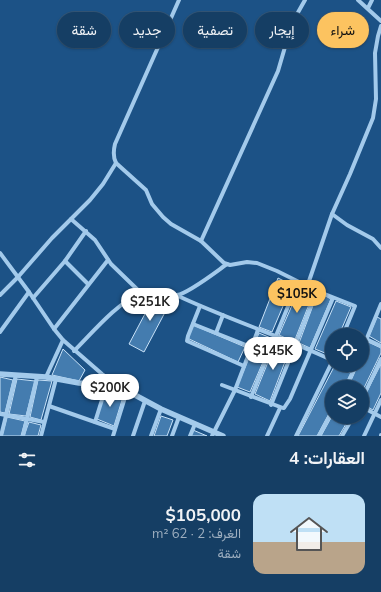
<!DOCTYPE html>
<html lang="ar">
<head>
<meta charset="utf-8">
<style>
	body { margin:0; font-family:Mulish,Vazirmatn,sans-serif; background:#1e456a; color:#f1f3f6; direction:rtl; height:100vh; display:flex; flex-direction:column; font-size:15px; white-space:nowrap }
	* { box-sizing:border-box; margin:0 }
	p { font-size:13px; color:#9daebf }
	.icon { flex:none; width:22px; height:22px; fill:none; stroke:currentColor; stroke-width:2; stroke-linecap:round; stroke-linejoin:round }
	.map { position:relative; height:436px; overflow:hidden; direction:ltr }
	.panel { display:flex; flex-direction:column; background:#153e64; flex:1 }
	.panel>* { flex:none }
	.banner { position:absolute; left:12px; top:12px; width:357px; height:36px; direction:rtl; display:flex; gap:8px }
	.buttons { position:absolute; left:325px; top:328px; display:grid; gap:8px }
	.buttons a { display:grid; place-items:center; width:44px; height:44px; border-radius:50%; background:#153e64; box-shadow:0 1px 3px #0004,0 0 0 1px #345778; font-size:20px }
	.price { position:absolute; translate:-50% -34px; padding:0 9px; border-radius:14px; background:#fff; color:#222; font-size:13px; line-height:26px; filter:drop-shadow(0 1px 2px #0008) }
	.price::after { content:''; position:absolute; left:50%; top:24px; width:12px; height:9px; margin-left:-6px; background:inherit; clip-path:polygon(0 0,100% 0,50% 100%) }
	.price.selected { background:#fcc360; color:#111 }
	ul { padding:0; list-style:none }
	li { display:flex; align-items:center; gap:12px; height:100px; padding:0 16px }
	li+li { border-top:1px solid #345778 }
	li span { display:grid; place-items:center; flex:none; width:112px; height:80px; border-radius:12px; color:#555 }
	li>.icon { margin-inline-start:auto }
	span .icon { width:48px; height:48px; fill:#fffc; stroke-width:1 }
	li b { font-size:17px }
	h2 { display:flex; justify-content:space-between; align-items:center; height:48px; padding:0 16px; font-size:17px }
	.chip { padding:0 14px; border-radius:18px; background:#153e64; box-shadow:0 1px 3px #0004,0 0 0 1px #345778; font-size:14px; line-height:36px }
	.chip.selected { background:#fcc360; color:#111 }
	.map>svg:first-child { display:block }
	.building { fill:#447caf; stroke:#c8e2f8 }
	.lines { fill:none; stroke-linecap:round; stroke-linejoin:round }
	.minor { stroke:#a3caeb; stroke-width:4 }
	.tertiary { stroke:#a3caeb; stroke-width:5.5 }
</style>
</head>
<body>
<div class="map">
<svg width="381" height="436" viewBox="0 0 381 436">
	<rect width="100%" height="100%" fill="#1c5286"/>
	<g class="building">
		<path d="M278 278 292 285 272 332 259 327Z"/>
		<path d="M300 287 314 292 294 342 279 335Z"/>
		<path d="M318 292 331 299 310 348 299 343Z"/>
		<path d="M156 293 171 301 144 352 129 344Z"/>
		<path d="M336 301 351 307 339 335H332V351L330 355 315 349Z"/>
		<path d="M377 317 381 319V343L369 336Z"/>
		<path d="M193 325 245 347 238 362 187 338Z"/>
		<path d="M259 333 273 339 250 392 237 387Z"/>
		<path d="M277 340 291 346 270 401 255 394Z"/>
		<path d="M368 342 381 348V353L362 392V387H348L358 365H362V356Z"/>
		<path d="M63 349 85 370 79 381 52 375Z"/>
		<path d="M381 364V393L373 410 362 404V401Z"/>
		<path d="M335 365 351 373 344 387H332V408L317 436H298Z"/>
		<path d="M0 377 13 380 5 413 0 412Z"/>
		<path d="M17 379 35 381 26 416 9 414Z"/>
		<path d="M38 380 52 381 41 420 30 417Z"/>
		<path d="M105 391 123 397 114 426 97 419Z"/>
		<path d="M161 416 173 420 167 436H154Z"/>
		<path d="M332 416V417H350L339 436H321Z"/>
		<path d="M7 417 25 421 21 436H2Z"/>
		<path d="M29 422 41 425 38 436H24Z"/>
		<path d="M193 430 207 436H191Z"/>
	</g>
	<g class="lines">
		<g class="minor">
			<path d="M179 0 115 144C113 152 113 157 116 163L146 190 152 204 163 217 171 224 201 241 224 263 230 265 247 262 257 263 277 271 317 291 355 306 343 335"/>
			<path d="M358 0 381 21"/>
			<path d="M368 8 372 0"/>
			<path d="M332 214 347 225 373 239 381 248"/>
			<path d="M71 219 95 240 111 264 141 293"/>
			<path d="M201 241 278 71 292 23 305 0"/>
			<path d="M0 253 29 292 54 329 63 340 102 374 120 387"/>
			<path d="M65 261 88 284"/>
			<path d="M307 287 332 214 350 174 373 118 376 99 375 53 378 36 381 26"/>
			<path d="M0 295 18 277 52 238 90 200 103 184 116 163"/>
			<path d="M176 295C227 319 281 336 332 360"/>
			<path d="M33 298 65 261 86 231"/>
			<path d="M200 306 188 336 187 341 244 366"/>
			<path d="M193 324 251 347"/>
			<path d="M54 329 108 260"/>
			<path d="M0 332 29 292"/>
			<path d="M216 333 223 315"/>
			<path d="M366 339 381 346"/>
			<path d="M362 350 381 304"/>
			<path d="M74 351C93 332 117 303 141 293 153 288 166 297 177 295 189 293 217 271 227 264"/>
			<path d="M345 365 354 369"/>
			<path d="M46 377 63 340"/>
			<path d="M222 385 283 408H284L290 399 333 298"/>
			<path d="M346 387 356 365"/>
			<path d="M251 397 298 282"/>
			<path d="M362 399 381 359"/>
			<path d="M271 405 317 291"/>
			<path d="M49 406 115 429"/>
			<path d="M362 407 381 417"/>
			<path d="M0 414 44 422"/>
			<path d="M95 422 106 387"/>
			<path d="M1 436 16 375"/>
			<path d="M23 436 37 377"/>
			<path d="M41 436 56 379"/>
			<path d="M113 436 127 391"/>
			<path d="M133 436 145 401"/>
			<path d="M151 436 161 409"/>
			<path d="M172 436 179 417"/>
			<path d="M190 436 195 424"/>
			<path d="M212 436 235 390 258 330"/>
			<path d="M267 436 280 408"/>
			<path d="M296 436 332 362"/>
			<path d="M319 436 332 412"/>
			<path d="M342 436 353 417"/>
			<path d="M364 436 381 400"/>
			<path d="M381 436V435"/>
		</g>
		<path class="tertiary" d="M0 374 46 377 79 383 120 387 161 409 223 436"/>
	</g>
</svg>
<div class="buttons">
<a><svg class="icon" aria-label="locate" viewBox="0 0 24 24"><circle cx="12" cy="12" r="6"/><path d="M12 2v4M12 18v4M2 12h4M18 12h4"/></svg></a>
<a><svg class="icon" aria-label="layers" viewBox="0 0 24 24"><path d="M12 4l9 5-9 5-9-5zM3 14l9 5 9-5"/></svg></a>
</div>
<b class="price selected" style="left:297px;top:314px">$105K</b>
<b class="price" style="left:150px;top:322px">$251K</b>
<b class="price" style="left:273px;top:371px">$145K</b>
<b class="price" style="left:110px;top:408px">$200K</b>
<div class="banner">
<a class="chip selected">شراء</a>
<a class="chip">إيجار</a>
<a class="chip">تصفية</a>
<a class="chip">جديد</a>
<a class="chip">شقة</a>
</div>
</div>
<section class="panel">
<h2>العقارات: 4<svg class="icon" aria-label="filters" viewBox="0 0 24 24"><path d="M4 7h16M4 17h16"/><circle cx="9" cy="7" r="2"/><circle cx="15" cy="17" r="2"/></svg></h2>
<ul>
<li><span style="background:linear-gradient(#bfe0f5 60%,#b9a48a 0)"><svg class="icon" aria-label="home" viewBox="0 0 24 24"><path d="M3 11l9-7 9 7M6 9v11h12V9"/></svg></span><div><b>$105,000</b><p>الغرف: 2 · 62 m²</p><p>شقة</p></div></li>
</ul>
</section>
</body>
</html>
